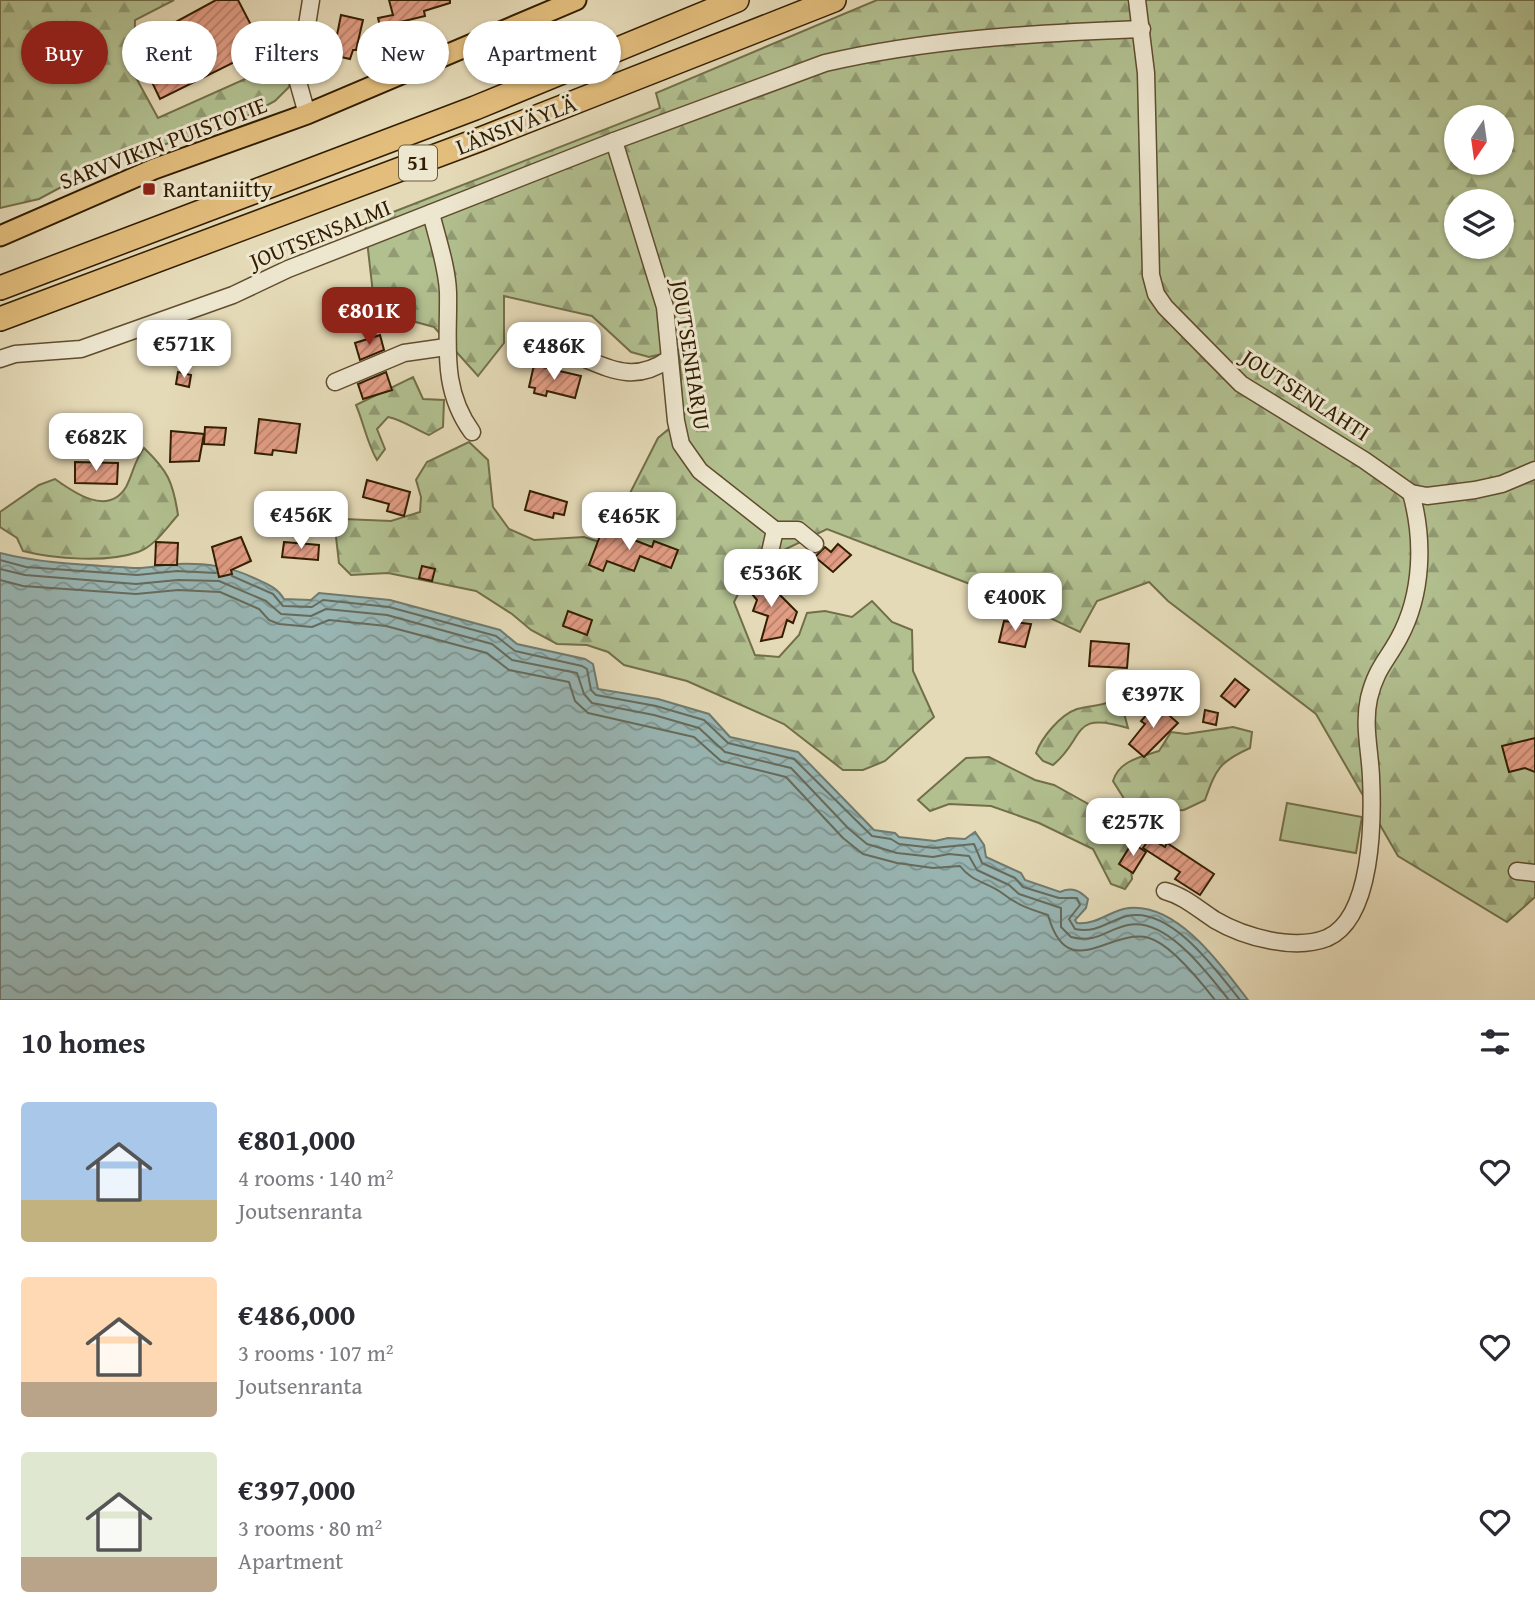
<!DOCTYPE html>
<html lang="en">
<head>
<meta charset="utf-8">
<style>
	body { margin:0; font-family:"Gentium Book Plus",serif; background:#f2f2f3; color:#2b2b33; height:100vh; display:flex; flex-direction:column; font-size:26px; white-space:nowrap }
	* { box-sizing:border-box; margin:0 }
	p { font-size:23px; color:#7c7c81 }
	.icon { flex:none; width:38px; height:38px; fill:none; stroke:currentColor; stroke-width:2; stroke-linecap:round; stroke-linejoin:round }
	.map { position:relative; height:1000px; overflow:hidden }
	.details { display:flex; flex-direction:column; background:#fff; flex:1 }
	.details>* { flex:none }
	.hud { position:absolute; left:21px; top:21px; width:700px; height:63px; display:flex; gap:14px }
	.needle { width:46px; rotate:193deg }
	.fabs { position:absolute; left:1444px; top:105px; display:grid; gap:14px }
	.fabs a { display:grid; place-items:center; width:70px; height:70px; border-radius:50%; background:#fff; box-shadow:0 2px 5px #0004; font-size:35px }
	.price { position:absolute; translate:-50% -60px; padding:0 16px; border-radius:14px; background:#fff; color:#222; font-size:23px; line-height:46px; filter:drop-shadow(0 2px 4px #0008) }
	.price::after { content:''; position:absolute; left:50%; top:42px; width:21px; height:16px; margin-left:-10px; background:inherit; clip-path:polygon(0 0,100% 0,50% 100%) }
	.price.current { background:#8f2418; color:#fff }
	ul { padding:0; list-style:none }
	li { display:flex; align-items:center; gap:21px; height:175px; padding:0 21px }
	li span { display:grid; place-items:center; flex:none; width:196px; height:140px; border-radius:7px; color:#555 }
	li>.icon { margin-inline-start:auto }
	span .icon { width:84px; height:84px; fill:#fffc; stroke-width:1 }
	li b { font-size:30px }
	h2 { display:flex; justify-content:space-between; align-items:center; height:84px; padding:0 21px; font-size:30px }
	.pill { padding:0 24px; border-radius:32px; background:#fff; box-shadow:0 2px 5px #0004; font-size:24px; line-height:63px }
	.pill.current { background:#8f2418; color:#fff }
	.map>svg:first-child { display:block }
	.forest { fill:url(#forest-firs); stroke:#726f48; stroke-width:2; fill-rule:evenodd }
	.green { fill:#b2c090; stroke:#726f48; stroke-width:2 }
	.water { fill:url(#water-waves); stroke:#707a6e; stroke-width:2 }
	.lines { fill:none; stroke-linecap:round; stroke-linejoin:round }
	.shore { stroke:#666b5c; stroke-width:2 }
	.building { fill:url(#building-hatch); stroke:#331e00; stroke-width:2 }
	.minor-casing { stroke:#604d2e; stroke-width:19 }
	.major-casing { stroke:#331e00; stroke-width:23 }
	.highway-casing { stroke:#331e00; stroke-width:26 }
	.minor { stroke:#eee7d0; stroke-width:16 }
	.major { stroke:#e2bd7c; stroke-width:19 }
	.highway { stroke:#e2bd7c; stroke-width:23 }
	.poi-dot { fill:#8f2418; stroke:#eee7d0; stroke-width:2.5 }
	.labels { text-anchor:middle; stroke-width:6; stroke-linejoin:round; paint-order:stroke }
	.shield { fill:#eee7d0; stroke:#6b5a3e; stroke-width:2 }
	.shield-label { font-size:21px; font-weight:bold; fill:#331e00 }
	.street-label { font-size:23px; fill:#331e00; stroke:#eee7d0 }
	.poi-label { font-size:23px; fill:#331e00; stroke:#eee7d0; text-anchor:start }
</style>
</head>
<body>
<div class="map">
<svg width="1535" height="1000" viewBox="0 0 1535 1000">
	<defs>
		<pattern id="forest-firs" width="22" height="20" patternUnits="userSpaceOnUse" patternTransform="scale(1.75)"><rect width="22" height="20" fill="#b2c090"/><path d="M5 1l3.5 6h-7zM16 11l3.5 6h-7z" fill="#919b73"/></pattern>
		<pattern id="water-waves" width="16" height="10" patternUnits="userSpaceOnUse" patternTransform="scale(1.75)"><rect width="16" height="10" fill="#99b8b7"/><path d="M0 5q4-4 8 0t8 0" fill="none" stroke="#7d9592"/></pattern>
		<pattern id="building-hatch" width="6" height="6" patternUnits="userSpaceOnUse" patternTransform="scale(1.75)"><rect width="6" height="6" fill="#e29d85"/><path d="M-1 1l2-2M0 6l6-6M5 7l2-2" fill="none" stroke="#b87f6a"/></pattern>
	</defs>
	<rect width="100%" height="100%" fill="#e5dab7"/>
	<filter id="stains"><feTurbulence type="fractalNoise" baseFrequency=".00286" numOctaves="4"/><feColorMatrix values="0 0 0 0 .2 0 0 0 0 .09 0 0 0 0 .02 0 0 0 .5 -.17"/></filter>
	<radialGradient id="worn" r=".72"><stop offset=".6" stop-color="#630" stop-opacity="0"/><stop offset="1" stop-color="#630" stop-opacity=".3"/></radialGradient>
	<g class="forest">
		<path d="M0 0H174L135 20 134 74 158 118 294 57 289 87 275 101 238 121 106 163 39 199 0 208Z"/>
		<path d="M877 0H1535V897L1507 922 1398 856 1316 714 1168 601 1149 582 1097 601 1080 632 1009 599 827 529 753 565 734 602 755 655 779 657 799 635 807 613 825 611 852 617 872 601 892 622 912 630 913 671 934 717 885 761 863 770H843L784 724 687 681 624 665 608 652 587 645 557 644 531 630 512 614 476 591 388 573 351 575 339 563 336 537 344 519 391 521 420 512 421 497 416 480 427 462 469 442 488 460 493 507 509 529 534 540 584 537 609 545 621 531 627 499 658 438 683 417 679 350 649 357 631 352 592 316 504 296V343L478 376 434 327 375 311 365 223 660 108 656 93ZM1456 117H1502V163H1456ZM1456 201H1502V247H1456Z"/>
		<path d="M413 377 423 399 444 400 443 427 429 435C414 429 403 420 388 417L377 429 385 449 377 460C367 443 364 424 356 405Z"/>
		<path d="M144 448C168 471 173 482 178 515 167 527 154 547 138 552 107 563 54 559 23 551L17 538 0 527V512L39 485 55 479C73 492 108 517 126 487 133 474 134 461 144 448Z"/>
		<path d="M1110 702 1124 713 1128 728C1070 710 1086 738 1053 765L1043 761 1036 753C1042 737 1060 715 1077 709 1087 706 1099 706 1110 702Z"/>
		<path d="M1233 727 1252 732 1250 748C1219 762 1216 769 1205 800L1184 810 1153 812C1136 838 1128 849 1132 879L1125 889 1111 884 1093 849 1039 823 991 806 949 804 930 811 918 800 966 758 989 757 1035 780 1054 785 1110 816 1126 810 1123 797 1113 781C1119 761 1140 757 1159 751L1171 732 1186 734Z"/>
	</g>
	<path class="green" d="M1287 803 1362 817 1356 853 1280 840Z"/>
	<path class="water" d="M0 553C43 564 90 565 134 568 148 569 163 564 177 564 205 563 229 566 254 578 267 584 277 587 284 599L311 600 319 593 390 600 500 630 517 644 585 659 593 664 598 689 658 699 709 714 730 737 798 752 874 830 895 833 899 837 935 841 948 838 965 839 975 832 984 845 986 857 1021 873 1025 880 1060 892C1072 887 1079 890 1088 899L1086 908 1075 920 1077 923C1098 925 1110 910 1129 908 1178 903 1222 966 1248 1000H0Z"/>
	<g class="lines">
		<g class="shore">
			<path d="M0 560 26 567 137 575 177 571 216 573"/>
			<path d="M0 569 25 575 136 584 178 580 219 581 266 601 281 614 311 616 326 609 387 615 492 644 512 660 577 673 584 694 592 703 654 715 699 728 725 752 791 768 849 829 867 844 897 853 933 857 949 854 969 856 977 870 1009 885 1019 894 1061 908V927L1071 937C1097 944 1107 929 1128 925 1167 917 1208 974 1229 1000"/>
			<path d="M232 576 273 594 283 606 312 607 323 600 389 607 496 636 515 651 582 666 587 669 591 690 596 695 656 706 704 720 728 743 794 759 872 836 891 839 899 844 934 848 974 844 982 863 1015 878 1023 887 1059 898H1077L1080 905 1069 919 1075 929C1096 934 1108 921 1127 916 1171 906 1216 970 1240 1000"/>
			<path d="M0 580 23 586 136 594 178 590 220 592 259 609 269 620 279 624 312 627 329 620 386 626 487 653 509 670 569 682 575 701 588 713 694 737 721 761 786 777 843 838 863 854 897 863 933 868 960 866C972 882 987 882 1002 893 1017 905 1030 909 1048 915 1068 986 1110 927 1149 938 1171 944 1201 982 1215 1000"/>
		</g>
	</g>
	<g class="building">
		<path d="M216 0H238L263 48 160 99 150 78 164 71 150 36Z"/>
		<path d="M389 0H450V3L424 11 425 16 400 22 401 30 382 35 378 18 393 15Z"/>
		<path d="M341 15 363 20 356 50H353L350 59 314 51 316 33 323 35 324 31 337 35Z"/>
		<path d="M527 325 544 329 538 354 521 349Z"/>
		<path d="M380 335 384 350 360 360 355 343Z"/>
		<path d="M179 342 192 344 189 357 176 354Z"/>
		<path d="M534 365 581 376 575 398 547 391 546 396 534 393 535 388 529 387Z"/>
		<path d="M178 372 191 375 189 387 176 384Z"/>
		<path d="M386 372 392 390 363 399 358 384Z"/>
		<path d="M259 419 300 424 296 453 273 450 272 455 255 453Z"/>
		<path d="M205 427 226 428 224 445 204 444Z"/>
		<path d="M171 431 204 434 199 461 170 462Z"/>
		<path d="M75 462 118 463 117 484 75 483Z"/>
		<path d="M367 480 410 492 404 516 387 511 389 504 363 497Z"/>
		<path d="M530 491 567 502 564 515 554 513 553 518 525 510Z"/>
		<path d="M603 528 652 547 654 541 678 550 671 568 640 556 634 571 607 561 603 571 589 565Z"/>
		<path d="M241 537 251 561 231 570 232 574 219 577 212 547Z"/>
		<path d="M156 542 178 543 177 565H155Z"/>
		<path d="M284 542 319 545 318 560 282 557Z"/>
		<path d="M838 544 851 555 833 572 815 557 825 547 831 552Z"/>
		<path d="M422 566 435 569 432 581 419 578Z"/>
		<path d="M764 579 797 612 793 623 787 620 782 637 761 641 768 616 753 611 757 600 744 584Z"/>
		<path d="M568 611 592 620 587 635 563 626Z"/>
		<path d="M1004 621 1031 624 1025 647 999 642Z"/>
		<path d="M1091 641 1129 644 1127 668 1089 666Z"/>
		<path d="M1235 679 1249 690 1235 707 1221 696Z"/>
		<path d="M1156 704 1178 723 1144 757 1129 744 1145 724 1141 721Z"/>
		<path d="M1205 710 1218 713 1216 725 1203 722Z"/>
		<path d="M1535 738V772L1525 768 1509 772 1502 746Z"/>
		<path d="M1150 838 1165 847 1167 843 1214 874 1200 895 1175 879 1180 872 1143 848Z"/>
		<path d="M1132 843 1146 852 1133 873 1119 864Z"/>
	</g>
	<g class="lines">
		<defs>
			<g id="minor">
				<path d="M1137 0 1146 73 1151 275 1156 294 1165 307 1241 384 1364 460 1411 493 1427 496 1475 490 1502 484 1535 470"/>
				<path d="M307 114 298 82 311 0"/>
				<path d="M614 141 665 307 676 421 681 444 700 471 775 530H798L815 544"/>
				<path d="M431 213C437 238 447 266 448 292 449 343 440 388 472 432"/>
				<path d="M561 350C601 362 628 388 669 359"/>
				<path d="M0 359 15 354 81 349 233 295 288 269 614 141 825 63C928 39 1037 33 1142 29"/>
				<path d="M335 382 404 353 446 347"/>
				<path d="M768 561 775 530"/>
				<path d="M1517 871 1535 873"/>
				<path d="M1165 891C1184 896 1198 909 1215 920 1244 937 1294 951 1327 938 1373 918 1373 820 1371 777 1370 751 1363 725 1369 698 1376 669 1386 662 1399 638 1423 594 1424 539 1411 493"/>
			</g>
			<path id="major" d="M0 236 154 169 307 114 576 0"/>
			<g id="highway">
				<path d="M0 288 475 108 737 0"/>
				<path d="M0 319 481 139 834 0"/>
			</g>
		</defs>
		<use href="#minor" class="minor-casing"/>
		<use href="#major" class="major-casing"/>
		<use href="#highway" class="highway-casing"/>
		<use href="#minor" class="minor"/>
		<use href="#major" class="major"/>
		<use href="#highway" class="highway"/>
	</g>
	<rect class="poi-dot" x="142" y="182" width="14" height="14" rx="3.5"/>
	<g class="labels">
		<rect class="shield" x="399" y="145.5" width="38" height="35" rx="5"/>
		<g class="shield-label">
			<text x="418" y="170">51</text>
		</g>
		<g class="street-label">
			<text transform="translate(516 125) rotate(-21)" y="8">LÄNSIVÄYLÄ</text>
			<text transform="translate(163 143) rotate(-21)" y="8">SARVVIKIN PUISTOTIE</text>
			<text transform="translate(320 234) rotate(-22)" y="8">JOUTSENSALMI</text>
			<text transform="translate(691 355) rotate(81)" y="8">JOUTSENHARJU</text>
			<text transform="translate(1306 395) rotate(33)" y="8">JOUTSENLAHTI</text>
		</g>
		<g class="poi-label">
			<text x="163" y="197">Rantaniitty</text>
		</g>
	</g>
	<rect width="100%" height="100%" filter="url(#stains)"/>
	<rect width="100%" height="100%" fill="url(#worn)"/>
</svg>
<div class="fabs">
<a><svg class="needle" viewBox="-14 -14 28 28"><path d="M0-13l5 13h-10z" fill="#e53935"/><path d="M0 13l5-13h-10z" fill="#7c7c81"/></svg></a>
<a><svg class="icon" aria-label="layers" viewBox="0 0 24 24"><path d="M12 4l9 5-9 5-9-5zM3 14l9 5 9-5"/></svg></a>
</div>
<b class="price current" style="left:369px;top:347px">€801K</b>
<b class="price" style="left:184px;top:380px">€571K</b>
<b class="price" style="left:554px;top:382px">€486K</b>
<b class="price" style="left:96px;top:473px">€682K</b>
<b class="price" style="left:301px;top:551px">€456K</b>
<b class="price" style="left:629px;top:552px">€465K</b>
<b class="price" style="left:771px;top:609px">€536K</b>
<b class="price" style="left:1015px;top:633px">€400K</b>
<b class="price" style="left:1153px;top:730px">€397K</b>
<b class="price" style="left:1133px;top:858px">€257K</b>
<div class="hud">
<a class="pill current">Buy</a>
<a class="pill">Rent</a>
<a class="pill">Filters</a>
<a class="pill">New</a>
<a class="pill">Apartment</a>
</div>
</div>
<section class="details">
<h2>10 homes<svg class="icon" aria-label="filters" viewBox="0 0 24 24"><path d="M4 7h16M4 17h16"/><circle cx="9" cy="7" r="2"/><circle cx="15" cy="17" r="2"/></svg></h2>
<ul>
<li><span style="background:linear-gradient(#a9c7e8 70%,#c2b280 0)"><svg class="icon" aria-label="home" viewBox="0 0 24 24"><path d="M3 11l9-7 9 7M6 9v11h12V9"/></svg></span><div><b>€801,000</b><p>4 rooms · 140 m²</p><p>Joutsenranta</p></div><svg class="icon" aria-label="heart" viewBox="0 0 24 24"><path d="M12 20l-8-8c-3-5 5-10 8-4 3-6 11-1 8 4z"/></svg></li>
<li><span style="background:linear-gradient(#ffd9b3 75%,#b9a48a 0)"><svg class="icon" aria-label="home" viewBox="0 0 24 24"><path d="M3 11l9-7 9 7M6 9v11h12V9"/></svg></span><div><b>€486,000</b><p>3 rooms · 107 m²</p><p>Joutsenranta</p></div><svg class="icon" aria-label="heart" viewBox="0 0 24 24"><path d="M12 20l-8-8c-3-5 5-10 8-4 3-6 11-1 8 4z"/></svg></li>
<li><span style="background:linear-gradient(#dfe7d0 75%,#b9a48a 0)"><svg class="icon" aria-label="home" viewBox="0 0 24 24"><path d="M3 11l9-7 9 7M6 9v11h12V9"/></svg></span><div><b>€397,000</b><p>3 rooms · 80 m²</p><p>Apartment</p></div><svg class="icon" aria-label="heart" viewBox="0 0 24 24"><path d="M12 20l-8-8c-3-5 5-10 8-4 3-6 11-1 8 4z"/></svg></li>
</ul>
</section>
</body>
</html>
